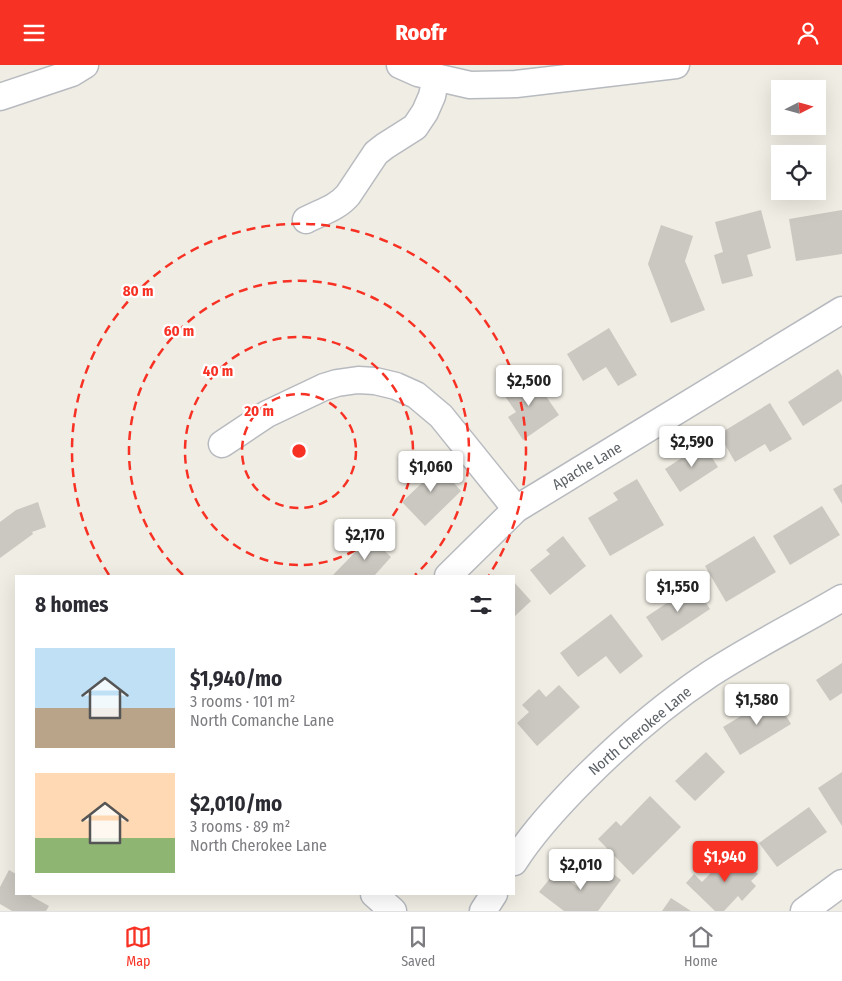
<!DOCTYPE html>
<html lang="en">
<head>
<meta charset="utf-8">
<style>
	body { margin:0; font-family:"Fira Sans Condensed",sans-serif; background:#f7f7f7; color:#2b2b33; height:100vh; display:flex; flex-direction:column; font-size:19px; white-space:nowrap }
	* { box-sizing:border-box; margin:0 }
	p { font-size:16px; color:#7c7c81 }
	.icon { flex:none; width:28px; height:28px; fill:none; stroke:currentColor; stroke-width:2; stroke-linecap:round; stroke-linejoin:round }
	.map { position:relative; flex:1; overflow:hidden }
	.side { position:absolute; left:15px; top:510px; width:500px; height:320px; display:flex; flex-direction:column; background:#fff; border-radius:0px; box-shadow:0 5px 20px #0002 }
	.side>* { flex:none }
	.needle { width:32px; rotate:84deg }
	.fabs { position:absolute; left:771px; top:15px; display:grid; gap:10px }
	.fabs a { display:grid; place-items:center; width:55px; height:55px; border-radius:0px; background:#fff; box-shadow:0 5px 20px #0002; font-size:25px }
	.price { position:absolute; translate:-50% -42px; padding:0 11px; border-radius:5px; background:#fff; color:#222; font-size:16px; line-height:32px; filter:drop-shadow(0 1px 2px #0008) }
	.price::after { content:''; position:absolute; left:50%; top:30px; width:15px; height:11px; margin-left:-8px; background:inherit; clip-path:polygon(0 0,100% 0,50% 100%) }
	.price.active { background:#f73123; color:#fff }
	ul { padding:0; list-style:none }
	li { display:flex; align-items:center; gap:15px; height:125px; padding:0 20px }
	li span { display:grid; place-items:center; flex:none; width:140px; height:100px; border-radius:0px; color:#555 }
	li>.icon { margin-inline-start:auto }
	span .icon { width:60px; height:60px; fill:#fffc; stroke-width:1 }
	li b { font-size:21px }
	h2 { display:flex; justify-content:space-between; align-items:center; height:60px; padding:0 20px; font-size:21px }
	header { display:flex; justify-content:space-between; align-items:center; height:65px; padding:0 20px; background:#f73123; color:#fff; font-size:22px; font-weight:800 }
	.dock { display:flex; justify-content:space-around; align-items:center; height:70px; border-top:1px solid #e1e1e2; background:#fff; font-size:14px; color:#7c7c81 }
	.dock a { display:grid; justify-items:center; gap:2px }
	.dock .active { color:#f73123 }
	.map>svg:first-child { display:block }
	.building { fill:#cbc8c1 }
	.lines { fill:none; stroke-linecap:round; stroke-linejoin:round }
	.minor-casing { stroke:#b7babf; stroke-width:29 }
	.minor { stroke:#fff; stroke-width:26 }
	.ring { fill:none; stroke:#f73123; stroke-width:2.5; stroke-dasharray:9 6 }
	.labels { text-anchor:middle; stroke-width:4.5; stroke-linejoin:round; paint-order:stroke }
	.street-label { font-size:15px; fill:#5c6166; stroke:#fff }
	.centre { fill:#f73123; stroke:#fff; stroke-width:2.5 }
	.ring-label { font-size:15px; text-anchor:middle; font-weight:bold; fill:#f73123; stroke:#fff; stroke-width:4.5; stroke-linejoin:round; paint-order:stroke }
</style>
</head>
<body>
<header><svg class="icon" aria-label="menu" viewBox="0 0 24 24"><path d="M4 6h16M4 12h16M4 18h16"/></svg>Roofr<svg class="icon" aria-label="person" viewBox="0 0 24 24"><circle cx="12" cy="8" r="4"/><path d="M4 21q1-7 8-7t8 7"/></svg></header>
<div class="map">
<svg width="842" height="846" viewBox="0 0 842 846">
	<rect width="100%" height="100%" fill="#f0ede4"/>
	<g class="building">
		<path d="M761 145 771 183 747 190 753 211 722 219 714 190 723 187 715 157Z"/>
		<path d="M842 145V189L796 196 789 154Z"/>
		<path d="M661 160 693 171 685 196 705 245 671 258 648 199Z"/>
		<path d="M609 263 637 310 618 321 606 302 583 316 567 289Z"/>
		<path d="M838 304 842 311V336L803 361 788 337Z"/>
		<path d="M530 308 559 350 523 375 508 352 516 347 502 327Z"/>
		<path d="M770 338 792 374 770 387 765 379 735 397 719 369Z"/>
		<path d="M703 379 718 402 680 427 665 404Z"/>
		<path d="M433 394 461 426 425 461 402 437 422 418 415 411Z"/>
		<path d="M637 414 664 460 610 491 588 453 618 435 613 428Z"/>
		<path d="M842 419V439L833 424Z"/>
		<path d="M38 437 46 462 32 467 33 469 0 493V457L16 445Z"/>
		<path d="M822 441 840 470 790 500 773 471Z"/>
		<path d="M563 471 586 501 550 530 530 505 550 489 546 485Z"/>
		<path d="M754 471 776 507 726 537 705 501Z"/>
		<path d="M370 472 391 492 374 511H332Z"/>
		<path d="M514 517 531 536 514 552Z"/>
		<path d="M694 520 710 544 662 576 646 552Z"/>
		<path d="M611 549 643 591 620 609 606 591 578 612 560 588Z"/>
		<path d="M842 598V628L830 636 816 615Z"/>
		<path d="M559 620 580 642 537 681 517 658 529 647 522 640 539 624 546 632Z"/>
		<path d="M774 631 791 659 740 690 723 662Z"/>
		<path d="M706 687 725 707 695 736 675 716Z"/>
		<path d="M842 707V761L818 723Z"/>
		<path d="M650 731 681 762 633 810 598 774 616 756 621 761Z"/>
		<path d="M809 742 827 767 777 802 759 778Z"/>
		<path d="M733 785 758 809 751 816 756 821 742 836 738 831 724 846H715L686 818 694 809 702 817Z"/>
		<path d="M598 797 621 815 598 846H564L539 827 556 806 579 823Z"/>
		<path d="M9 805 16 809V829H32L31 831 49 841 46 846H12L0 839V822Z"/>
		<path d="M671 833 691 846H662Z"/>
	</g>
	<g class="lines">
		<defs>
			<g id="minor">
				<path d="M400 0 418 8 470 20 516 19 676 0"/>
				<path d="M0 32 72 8 85 0"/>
				<path d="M306 155C321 147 337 143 348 130L376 88 385 81 415 62 425 47 432 31 436 12"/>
				<path d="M222 379 267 349 324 322 337 318 358 315 375 316 396 321 416 330 441 351 516 444"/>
				<path d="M448 511 516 444 842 245"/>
				<path d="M514 797C533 767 559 739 585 713 623 675 665 639 710 609 753 581 798 559 842 533"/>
				<path d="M374 829 393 846"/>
				<path d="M483 846 494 829"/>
				<path d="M804 846 842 818"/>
			</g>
		</defs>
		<use href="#minor" class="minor-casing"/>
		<use href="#minor" class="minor"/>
	</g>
	<g class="ring">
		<circle cx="299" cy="386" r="57"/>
		<circle cx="299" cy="386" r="114"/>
		<path d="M183 510A170 170 0 1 1 415 510"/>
		<path d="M109 510A227 227 0 1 1 489 510"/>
	</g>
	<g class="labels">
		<g class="street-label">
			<text transform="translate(587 401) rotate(-31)" y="5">Apache Lane</text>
			<text transform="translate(640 666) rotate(-40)" y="5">North Cherokee Lane</text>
		</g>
	</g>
	<circle cx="299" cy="386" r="8" class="centre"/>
	<g class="ring-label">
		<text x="138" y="231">80 m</text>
		<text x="179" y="271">60 m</text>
		<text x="218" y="311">40 m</text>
		<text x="259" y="351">20 m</text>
	</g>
</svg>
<div class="fabs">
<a><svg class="needle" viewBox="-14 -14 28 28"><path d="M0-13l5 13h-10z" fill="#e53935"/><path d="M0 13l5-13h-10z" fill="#7c7c81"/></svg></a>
<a><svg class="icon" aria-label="locate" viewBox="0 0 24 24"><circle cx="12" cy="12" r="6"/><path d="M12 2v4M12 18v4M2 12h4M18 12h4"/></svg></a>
</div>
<b class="price" style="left:529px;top:342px">$2,500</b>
<b class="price" style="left:692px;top:403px">$2,590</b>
<b class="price" style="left:431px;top:428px">$1,060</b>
<b class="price" style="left:365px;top:496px">$2,170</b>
<b class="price" style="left:678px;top:548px">$1,550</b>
<b class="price" style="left:757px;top:661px">$1,580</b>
<b class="price active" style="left:725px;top:818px">$1,940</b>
<b class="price" style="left:581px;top:826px">$2,010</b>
<section class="side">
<h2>8 homes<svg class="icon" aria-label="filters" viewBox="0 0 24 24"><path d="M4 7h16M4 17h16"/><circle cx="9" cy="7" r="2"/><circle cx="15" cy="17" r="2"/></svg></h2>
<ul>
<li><span style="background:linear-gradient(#bfe0f5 60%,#b9a48a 0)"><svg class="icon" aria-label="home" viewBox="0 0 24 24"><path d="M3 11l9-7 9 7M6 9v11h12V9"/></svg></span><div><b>$1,940/mo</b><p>3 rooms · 101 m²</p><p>North Comanche Lane</p></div></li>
<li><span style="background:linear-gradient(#ffd9b3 65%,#8fb573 0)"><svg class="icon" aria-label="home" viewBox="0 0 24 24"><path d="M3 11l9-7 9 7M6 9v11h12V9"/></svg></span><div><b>$2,010/mo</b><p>3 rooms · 89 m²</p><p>North Cherokee Lane</p></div></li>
</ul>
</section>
</div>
<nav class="dock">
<a class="active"><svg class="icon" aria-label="map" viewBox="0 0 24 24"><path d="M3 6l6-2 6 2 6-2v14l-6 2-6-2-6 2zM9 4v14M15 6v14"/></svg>Map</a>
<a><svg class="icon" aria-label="saved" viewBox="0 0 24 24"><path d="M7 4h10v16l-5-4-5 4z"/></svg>Saved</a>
<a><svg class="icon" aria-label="home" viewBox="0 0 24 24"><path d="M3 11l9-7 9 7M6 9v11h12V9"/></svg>Home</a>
</nav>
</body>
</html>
